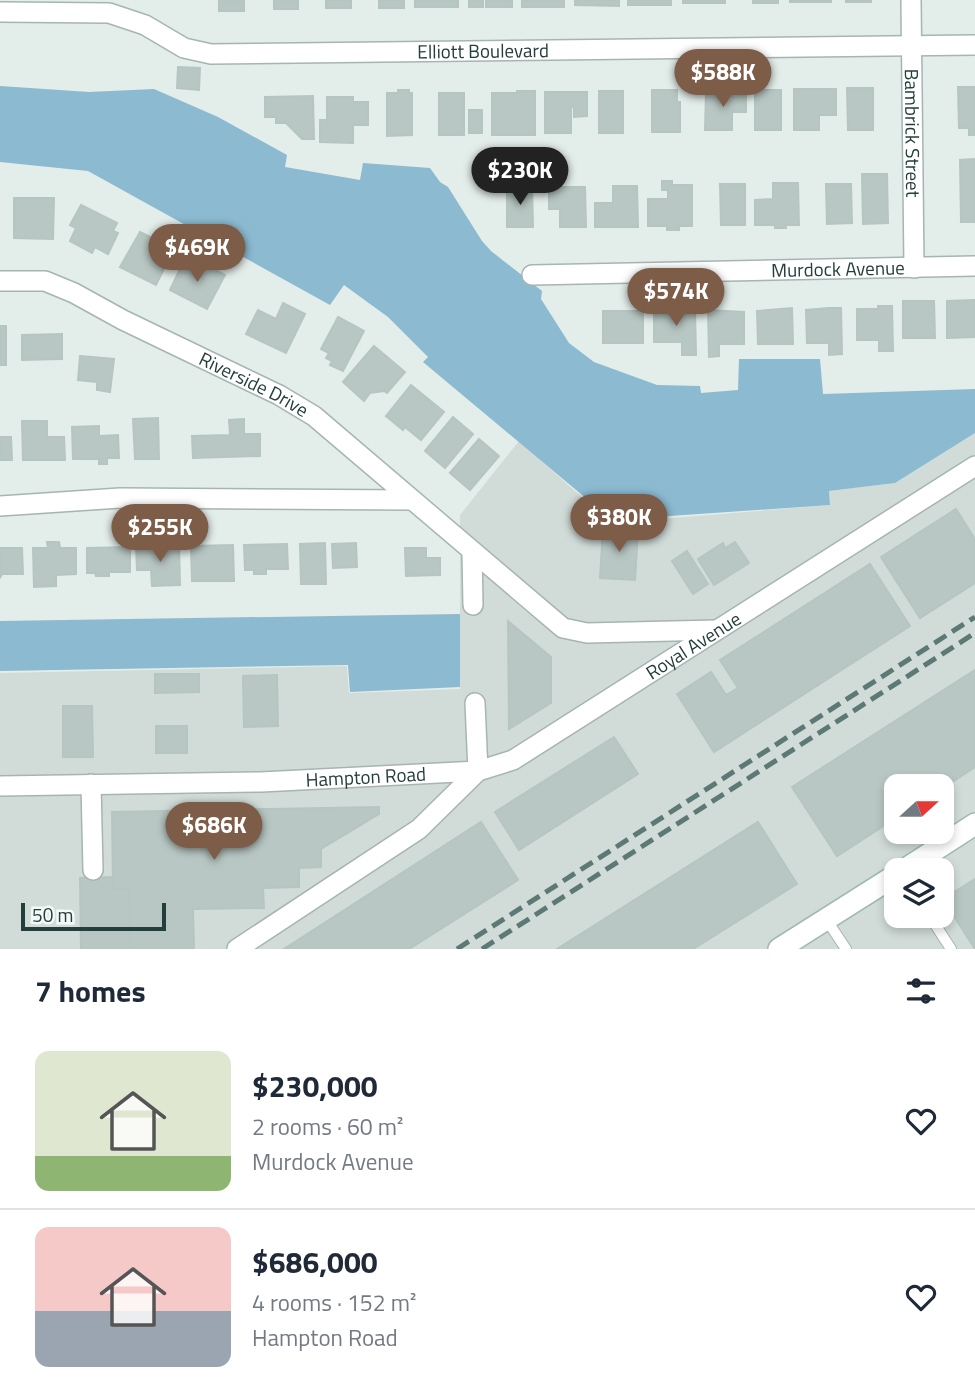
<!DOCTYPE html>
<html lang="en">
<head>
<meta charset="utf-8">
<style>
	body { margin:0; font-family:"Titillium Web",sans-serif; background:#f2f2f3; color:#1f2937; height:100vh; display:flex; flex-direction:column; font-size:26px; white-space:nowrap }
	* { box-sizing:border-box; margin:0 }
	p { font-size:23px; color:#747a83 }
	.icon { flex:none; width:38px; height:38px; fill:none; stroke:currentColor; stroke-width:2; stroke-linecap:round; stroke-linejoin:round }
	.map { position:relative; height:949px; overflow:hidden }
	.panel { display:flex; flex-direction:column; background:#fff; flex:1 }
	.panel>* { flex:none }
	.needle { width:46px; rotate:69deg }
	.controls { position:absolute; left:884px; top:774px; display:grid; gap:14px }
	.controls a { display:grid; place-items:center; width:70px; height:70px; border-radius:14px; background:#fff; box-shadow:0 4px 10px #0003; font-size:35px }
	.scale { position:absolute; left:21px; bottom:18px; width:145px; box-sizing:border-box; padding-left:7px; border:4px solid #233e3b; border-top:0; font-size:19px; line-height:24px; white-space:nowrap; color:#233e3b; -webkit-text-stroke:5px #f3f9f7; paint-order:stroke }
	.price { position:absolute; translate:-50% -60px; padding:0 16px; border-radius:24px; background:#7d5c48; color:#fff; font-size:23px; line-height:46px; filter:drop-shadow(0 2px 4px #0008) }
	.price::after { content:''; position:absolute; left:50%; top:42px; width:21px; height:16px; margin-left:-10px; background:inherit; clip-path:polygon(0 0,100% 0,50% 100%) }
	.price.on { background:#222; color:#fff }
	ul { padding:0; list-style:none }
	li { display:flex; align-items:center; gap:21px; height:175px; padding:0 35px }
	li+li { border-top:2px solid #e0e1e3 }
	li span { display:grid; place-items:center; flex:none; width:196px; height:140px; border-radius:14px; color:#555 }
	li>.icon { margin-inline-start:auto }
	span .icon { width:84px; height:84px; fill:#fffc; stroke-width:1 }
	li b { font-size:30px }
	h2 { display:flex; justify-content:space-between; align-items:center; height:84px; padding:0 35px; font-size:30px }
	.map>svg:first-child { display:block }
	.built { fill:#d1dcd9; fill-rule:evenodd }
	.water { fill:#8bbad1 }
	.building { fill:#b8c7c3; stroke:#b5c6c2; stroke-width:2 }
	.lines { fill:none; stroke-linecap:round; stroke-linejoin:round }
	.lane-casing { stroke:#a6b5b2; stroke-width:12 }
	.street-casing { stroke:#a6b5b2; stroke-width:22 }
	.secondary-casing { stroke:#a1b8b4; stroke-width:24 }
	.lane { stroke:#fff; stroke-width:10 }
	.street { stroke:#fff; stroke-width:19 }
	.secondary { stroke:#fff; stroke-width:21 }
	.rail { stroke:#5d7976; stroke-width:5; stroke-dasharray:14 7; stroke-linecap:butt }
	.labels { text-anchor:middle; stroke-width:5; stroke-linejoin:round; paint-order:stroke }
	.street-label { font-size:19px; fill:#233e3b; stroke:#f3f9f7 }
</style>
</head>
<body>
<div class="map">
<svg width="975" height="949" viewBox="0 0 975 949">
	<rect width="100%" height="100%" fill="#e3edea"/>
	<path class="built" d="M975 433V949H0V673L347 666 349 693 460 689V515L519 441 611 523 830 505 829 491 895 483ZM896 786H942V831H896ZM896 870H942V915H896Z"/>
	<g class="water">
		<path d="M0 86 89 92 154 89 218 117 287 155 285 167 360 180 363 163 430 168 440 182 448 187 482 241 491 251 542 291 541 299 569 343 594 362 657 385 700 386 701 393 738 390 739 359H820L823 394 975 389V433L895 483 829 491 830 505 612 520 423 362 428 357 388 317 344 285 330 305 88 171 0 162Z"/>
		<path d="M460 614V687L350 692 348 665 0 671V621Z"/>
	</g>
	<g class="building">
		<rect x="219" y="0" width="25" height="11"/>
		<rect x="274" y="0" width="24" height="9"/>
		<rect x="326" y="0" width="25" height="8"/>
		<rect x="379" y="0" width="25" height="8"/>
		<rect x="415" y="0" width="43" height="7"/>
		<rect x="469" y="0" width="14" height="7"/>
		<rect x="486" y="0" width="26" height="7"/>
		<rect x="522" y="0" width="42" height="7"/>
		<path d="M575 0H619V6L575 5Z"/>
		<rect x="628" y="0" width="43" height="5"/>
		<rect x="683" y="0" width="42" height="3"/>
		<rect x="753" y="0" width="25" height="3"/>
		<rect x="790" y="0" width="41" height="2"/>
		<rect x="846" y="0" width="25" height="2"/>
		<path d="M178 67 200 68 199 90 177 88Z"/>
		<path d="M958 87H975V135H969V128H959Z"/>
		<path d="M847 88H873V130H848Z"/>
		<path d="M794 89H836V115H819V130H794Z"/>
		<path d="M398 90H409V93H412V135L387 136V93H398Z"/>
		<path d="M652 90H677V102H680V132H652Z"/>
		<path d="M732 90H746V112H732V130H705L706 92H732Z"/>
		<rect x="755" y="90" width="26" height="40"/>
		<path d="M517 91H535V135H492V93H517Z"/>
		<rect x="599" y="91" width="24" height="42"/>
		<path d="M545 92H587V116L574 117V107H571V133H545Z"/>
		<rect x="439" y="93" width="25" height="42"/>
		<path d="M313 96 314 139H302L286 123H276V117H265V97Z"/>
		<path d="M327 97H353V102H368V125H353V143L320 142V120H327Z"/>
		<rect x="469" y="110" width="13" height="23"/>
		<path d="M975 159V222H961L960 160Z"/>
		<path d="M862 174H887L888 223 863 224Z"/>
		<path d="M662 181H672V185H692V226H679V230H667V226H648V199H668V190H662Z"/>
		<path d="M773 183H798L799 225H786V228H775V225H755V200L773 199Z"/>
		<path d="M720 184H745V225H721Z"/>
		<path d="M826 184H851L852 223 827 224Z"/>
		<path d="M613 186H637L638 227H595V203H613Z"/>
		<path d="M532 187 533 227H507V188Z"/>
		<path d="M549 187H585L586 227H560V209H549Z"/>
		<path d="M14 198H54L53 239 14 238Z"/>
		<path d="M81 205 117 223 113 231 118 233 108 254 95 247 92 253 70 241 76 228 70 225Z"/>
		<path d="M140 232 174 249 156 285 120 267Z"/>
		<path d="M184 260 203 270 206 265 225 275 207 309 170 290Z"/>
		<path d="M975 300V337L947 338V301Z"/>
		<path d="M903 301H934L935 338H903Z"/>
		<path d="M283 303 305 314 286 353 246 334 258 310 276 319Z"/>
		<path d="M878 306H892L893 351H879V340H857V309H878Z"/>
		<path d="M792 308 793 344H758L757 311Z"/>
		<path d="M829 308H841L842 354 829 355V343H807L806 310Z"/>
		<path d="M695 309 696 355H682V342H654V310Z"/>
		<path d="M708 310 744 312V344H719V356L709 357Z"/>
		<rect x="603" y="311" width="40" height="32"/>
		<path d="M338 317 364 331 343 371 330 365 332 361 326 358 329 353 321 349Z"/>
		<rect x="0" y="326" width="6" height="39"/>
		<path d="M62 334V359L22 360V335Z"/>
		<path d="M374 346 405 372 387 393 384 391 370 393 364 401 343 382Z"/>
		<path d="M80 356 114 359 110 392 97 390V382L78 380Z"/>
		<path d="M411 385 444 412 421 440 405 427 403 430 386 416Z"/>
		<path d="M453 417 473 434 445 468 425 451Z"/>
		<path d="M158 418 159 459H135L133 419Z"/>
		<path d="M244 419V434H260V456L193 458 192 436 230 435 229 420Z"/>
		<path d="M22 421H47V437H64L65 460H23Z"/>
		<path d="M99 426V436L118 435 119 458H107V464H99V459H73L72 427Z"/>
		<path d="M0 437H11L12 460H0Z"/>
		<path d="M479 439 499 456 470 490 450 473Z"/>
		<path d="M956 509 975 539V583L920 618 881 557Z"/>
		<path d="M603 528 638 530 635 580 600 578Z"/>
		<path d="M47 542H59L60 548H76V574L56 575V586L34 587 33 548H48Z"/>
		<path d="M735 542 749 563 714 585 698 559 723 543 725 548Z"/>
		<path d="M325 543 326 584H301L300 544Z"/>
		<path d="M356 543 357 567 333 568 332 544Z"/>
		<path d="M287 544 288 569H266V574H254V570H245L244 545Z"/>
		<path d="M179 545 180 585 152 586 151 570H137L136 546Z"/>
		<path d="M233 545 234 581H192L191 546Z"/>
		<path d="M130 547V572H109V576H96L95 573H87V548Z"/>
		<path d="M0 548H22L23 574H2L0 578Z"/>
		<path d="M405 548H426V558H440V575L406 576Z"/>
		<path d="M687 551 708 584 693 594 672 561Z"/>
		<path d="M870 564 910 626 714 752 677 694 711 672 726 695 738 688 720 660Z"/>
		<path d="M508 621 551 657V703L509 729Z"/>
		<path d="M975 670V767L942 789V786H896V818L837 856 792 787Z"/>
		<path d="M155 674H199V692L155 693Z"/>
		<path d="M277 675 278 726 244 727 243 676Z"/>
		<path d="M63 706H92L93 757H63Z"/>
		<rect x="156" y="726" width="31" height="27"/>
		<path d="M614 737 638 774 519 850 495 812Z"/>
		<path d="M379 807V814L321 849V867L299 868V887L263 888 264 908 193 909 194 949H130L129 889H113L112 812Z"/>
		<path d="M481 822 518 880 409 949H284Z"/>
		<path d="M758 822 797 884 693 949H557Z"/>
		<path d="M113 877V889H129L130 949H81L80 878Z"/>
		<path d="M975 879V949L943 899Z"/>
	</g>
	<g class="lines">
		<defs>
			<g id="lane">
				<path d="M929 915 951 949"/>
				<path d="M826 919 846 949"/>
			</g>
			<g id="street">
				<path id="s1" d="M911 0 914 268"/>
				<path id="s2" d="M0 12 109 13 145 25 184 48 211 54 975 45"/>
				<path id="s3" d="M532 275 975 266"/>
				<path id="s4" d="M0 281H45L74 293 123 320 279 395 314 416 563 628 587 633 716 630"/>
				<path d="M0 506 120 498 411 500"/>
				<path d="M472 552 473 605"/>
				<path d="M91 784 93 870"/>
				<path id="s5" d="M0 786 261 782 478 771 475 703"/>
				<path id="s6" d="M237 949 419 829 478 771 513 760 975 466"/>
			</g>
			<g id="secondary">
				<path d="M904 870 975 824"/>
				<path d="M779 949 896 875"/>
			</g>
		</defs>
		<use href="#lane" class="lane-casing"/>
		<use href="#street" class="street-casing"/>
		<use href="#secondary" class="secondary-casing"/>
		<use href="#lane" class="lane"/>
		<use href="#street" class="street"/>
		<use href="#secondary" class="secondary"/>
		<g class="rail">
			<path d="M457 949 975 617"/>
			<path d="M482 949 975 633"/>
		</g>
	</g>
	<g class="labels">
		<g class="street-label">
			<text dy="7" stroke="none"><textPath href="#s2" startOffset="492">Elliott Boulevard</textPath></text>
			<text dy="7" stroke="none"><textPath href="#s1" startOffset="133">Bambrick Street</textPath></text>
			<text dy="7" stroke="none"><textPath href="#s3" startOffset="306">Murdock Avenue</textPath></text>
			<text dy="7" stroke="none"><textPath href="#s4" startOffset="278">Riverside Drive</textPath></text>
			<text dy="7" stroke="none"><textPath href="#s6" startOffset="551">Royal Avenue</textPath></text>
			<text dy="7" stroke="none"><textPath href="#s5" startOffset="366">Hampton Road</textPath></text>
		</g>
	</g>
</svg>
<div class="controls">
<a><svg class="needle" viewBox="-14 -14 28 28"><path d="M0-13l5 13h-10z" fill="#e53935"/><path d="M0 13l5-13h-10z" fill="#747a83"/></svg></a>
<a><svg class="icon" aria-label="layers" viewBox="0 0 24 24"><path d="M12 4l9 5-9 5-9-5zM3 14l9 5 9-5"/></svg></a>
</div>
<div class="scale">50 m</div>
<b class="price" style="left:723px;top:109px">$588K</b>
<b class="price on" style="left:520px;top:207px">$230K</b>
<b class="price" style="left:197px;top:284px">$469K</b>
<b class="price" style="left:676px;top:328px">$574K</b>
<b class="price" style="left:619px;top:554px">$380K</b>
<b class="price" style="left:160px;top:564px">$255K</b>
<b class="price" style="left:214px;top:862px">$686K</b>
</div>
<section class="panel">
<h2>7 homes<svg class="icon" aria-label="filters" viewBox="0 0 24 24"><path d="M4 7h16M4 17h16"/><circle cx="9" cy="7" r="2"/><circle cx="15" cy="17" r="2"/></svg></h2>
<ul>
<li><span style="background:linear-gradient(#dfe7d0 75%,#8fb573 0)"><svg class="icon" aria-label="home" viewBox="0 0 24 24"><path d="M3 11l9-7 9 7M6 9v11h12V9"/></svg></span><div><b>$230,000</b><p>2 rooms · 60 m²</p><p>Murdock Avenue</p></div><svg class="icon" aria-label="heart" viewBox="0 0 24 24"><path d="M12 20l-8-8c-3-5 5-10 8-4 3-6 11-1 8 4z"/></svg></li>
<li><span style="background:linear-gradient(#f6c9c9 60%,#9aa5b1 0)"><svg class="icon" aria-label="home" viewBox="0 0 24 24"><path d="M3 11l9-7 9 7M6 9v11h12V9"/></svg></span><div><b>$686,000</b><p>4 rooms · 152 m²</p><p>Hampton Road</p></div><svg class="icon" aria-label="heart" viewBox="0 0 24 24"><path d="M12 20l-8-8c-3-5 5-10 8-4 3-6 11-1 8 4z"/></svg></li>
</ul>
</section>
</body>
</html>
